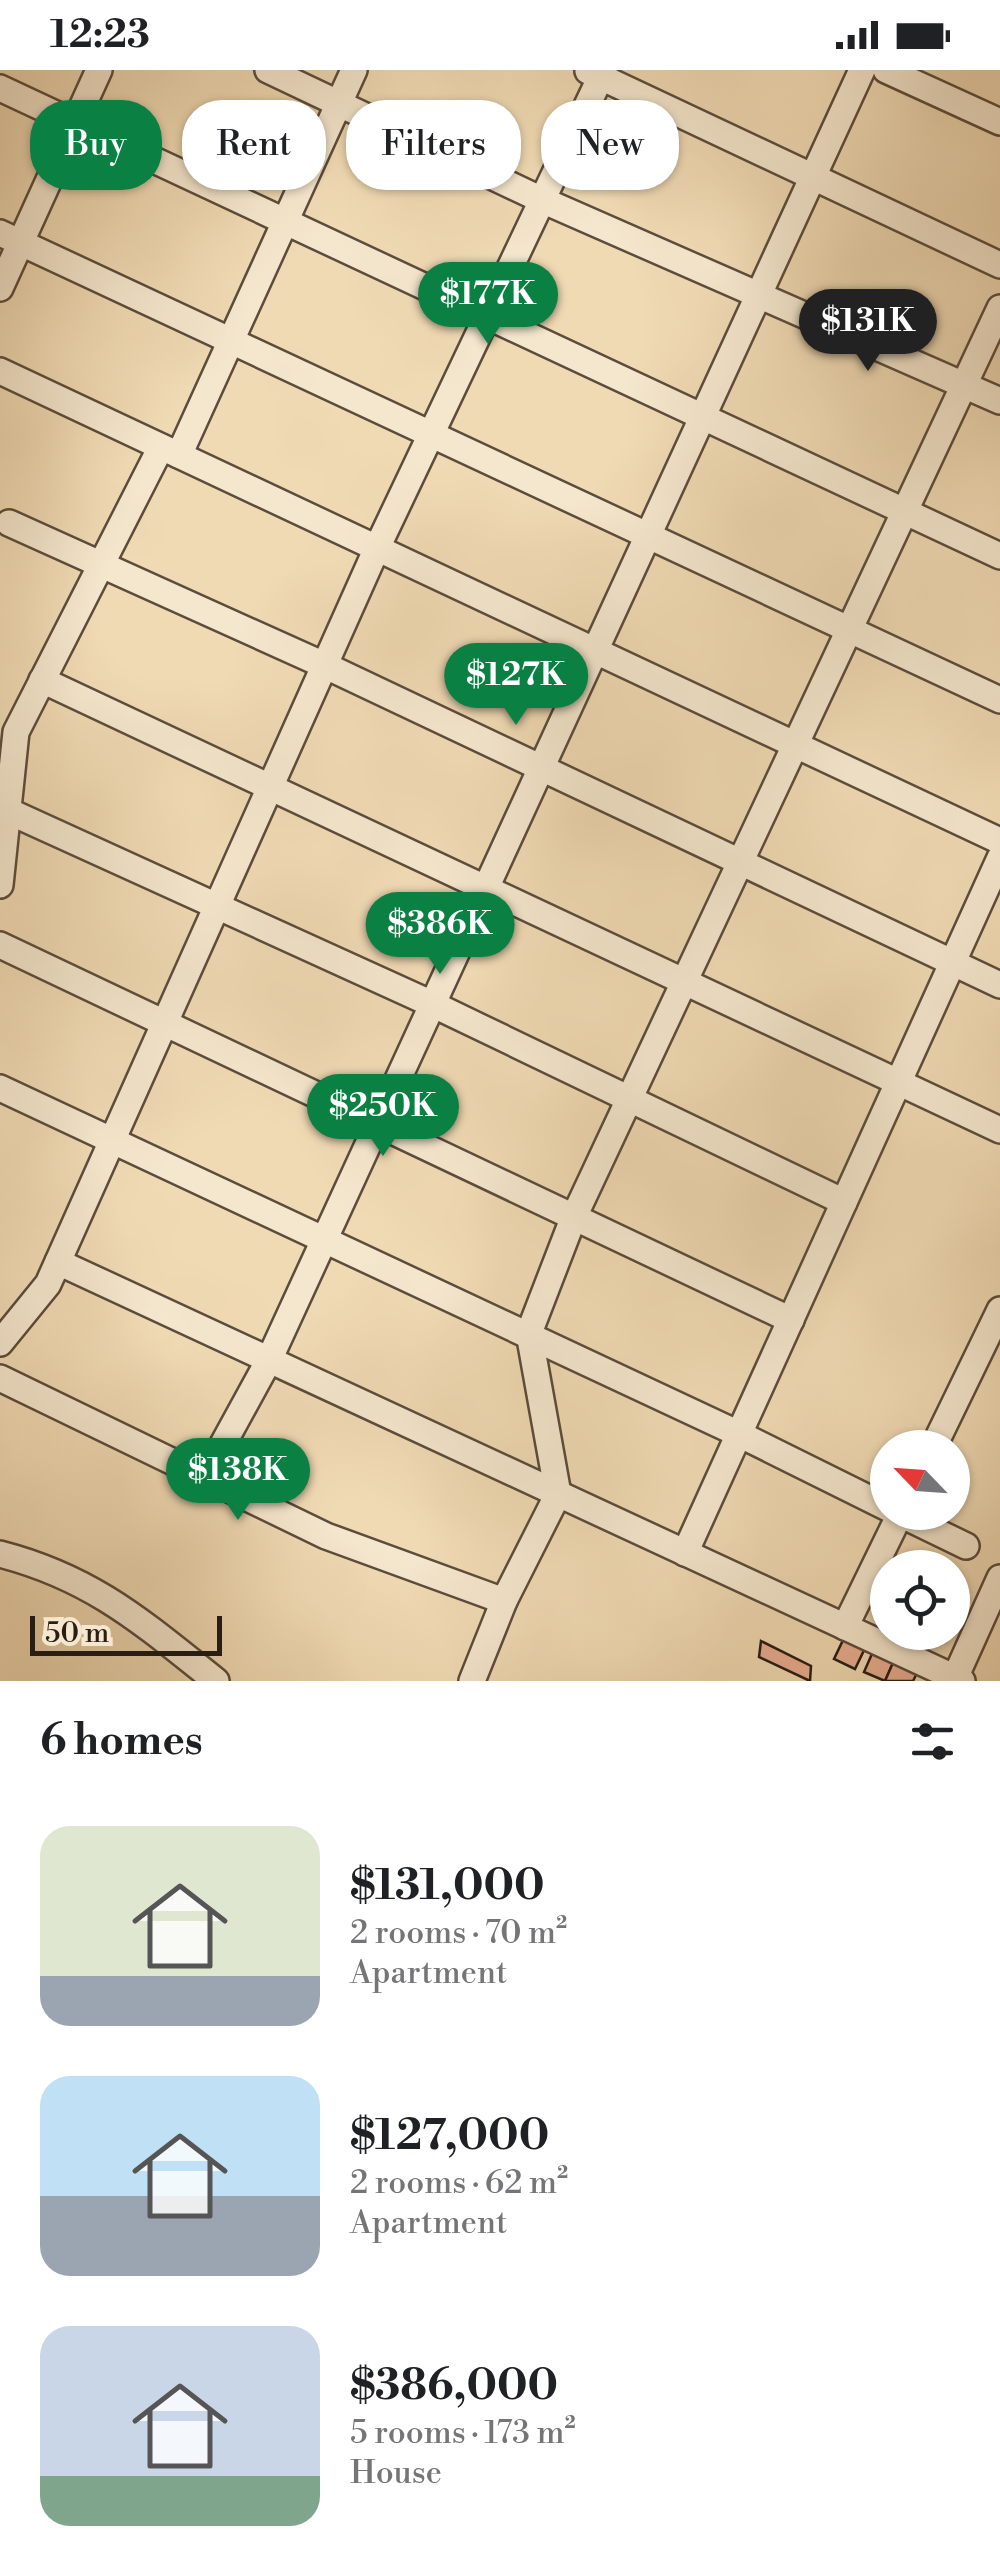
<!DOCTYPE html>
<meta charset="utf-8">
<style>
body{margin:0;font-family:"Libre Bodoni",serif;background:#f6f6f6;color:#202124;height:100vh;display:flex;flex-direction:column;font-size:38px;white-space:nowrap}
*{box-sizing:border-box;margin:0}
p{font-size:32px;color:#757577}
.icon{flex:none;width:55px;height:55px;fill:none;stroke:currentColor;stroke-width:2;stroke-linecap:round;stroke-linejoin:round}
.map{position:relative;height:1611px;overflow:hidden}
.details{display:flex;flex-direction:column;background:#fff;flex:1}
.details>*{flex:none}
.banner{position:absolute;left:30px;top:30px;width:940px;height:90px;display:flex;gap:20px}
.needle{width:65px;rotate:295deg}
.tools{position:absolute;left:870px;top:1360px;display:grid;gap:20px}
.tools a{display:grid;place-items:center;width:100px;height:100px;border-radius:50%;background:#fff;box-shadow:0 2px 8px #0004;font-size:50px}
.scale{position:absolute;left:30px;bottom:25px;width:192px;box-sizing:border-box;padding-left:10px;border:5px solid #291d14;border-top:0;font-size:28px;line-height:35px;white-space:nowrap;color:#291d14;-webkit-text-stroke:8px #f5e7ce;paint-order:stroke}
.price{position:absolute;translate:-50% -85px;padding:0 22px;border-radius:35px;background:#0b8043;color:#fff;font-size:32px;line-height:65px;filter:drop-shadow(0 2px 5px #0008)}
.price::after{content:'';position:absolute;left:50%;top:60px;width:30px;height:22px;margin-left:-15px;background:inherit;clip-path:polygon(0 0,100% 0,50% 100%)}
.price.active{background:#222;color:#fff}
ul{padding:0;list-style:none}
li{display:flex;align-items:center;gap:30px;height:250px;padding:0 40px}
li span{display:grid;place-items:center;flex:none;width:280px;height:200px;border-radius:30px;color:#555}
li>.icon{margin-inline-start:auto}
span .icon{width:120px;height:120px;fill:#fffc;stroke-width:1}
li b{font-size:42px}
h2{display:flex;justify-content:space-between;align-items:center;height:120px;padding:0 40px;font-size:42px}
.pill{padding:0 35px;border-radius:40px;background:#fff;box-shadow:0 2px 8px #0004;font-size:35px;line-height:90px}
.pill.active{background:#0b8043;color:#fff}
.status{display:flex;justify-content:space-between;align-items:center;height:70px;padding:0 50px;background:#fff;direction:ltr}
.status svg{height:28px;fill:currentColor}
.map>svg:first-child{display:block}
.building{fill:#e8ae92;stroke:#291d14;stroke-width:2.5}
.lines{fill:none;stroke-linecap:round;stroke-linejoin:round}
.street-casing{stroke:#5b4c3c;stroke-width:30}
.street{stroke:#f5e7ce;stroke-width:25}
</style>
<div class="status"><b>12:23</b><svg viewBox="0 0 49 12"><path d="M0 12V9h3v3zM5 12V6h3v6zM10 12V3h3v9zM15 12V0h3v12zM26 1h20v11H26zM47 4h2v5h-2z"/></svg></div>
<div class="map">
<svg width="1000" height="1611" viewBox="0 0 1000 1611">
<rect width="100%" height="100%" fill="#f0dab4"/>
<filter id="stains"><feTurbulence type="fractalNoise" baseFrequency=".002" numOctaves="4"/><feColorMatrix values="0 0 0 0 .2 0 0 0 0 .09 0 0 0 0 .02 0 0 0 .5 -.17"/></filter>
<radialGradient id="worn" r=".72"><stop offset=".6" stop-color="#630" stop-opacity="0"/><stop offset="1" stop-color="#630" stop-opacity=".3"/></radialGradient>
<!-- building -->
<g class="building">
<path d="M846,1564l21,10 -12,25 -21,-10z"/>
<path d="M761,1571l50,25 -1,15 -51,-24z"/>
<path d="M875,1577l21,9 -11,25 -21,-9z"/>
<path d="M896,1586l24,11 -7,14h-28z"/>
</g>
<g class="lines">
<defs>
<g id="street">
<path d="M268,0l274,130 458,201"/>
<path d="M886,0l114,52"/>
<path d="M588,1l412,194"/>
<path d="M0,18l1000,468"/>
<path d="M0,163l1000,467"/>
<path d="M0,218l99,-218"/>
<path d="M0,301l1000,470"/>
<path d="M179,385l175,-385"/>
<path d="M9,453l315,142 676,320"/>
<path d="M42,610l958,450"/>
<path d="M8,741l424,193 412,198"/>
<path d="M0,815l16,-153 145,-285"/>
<path d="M0,875l791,375"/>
<path d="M0,1018l739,346 149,74"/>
<path d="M58,1192l904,419"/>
<path d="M0,1273l48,-59 329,-736 227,-478"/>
<path d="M0,1308l326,158 178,65"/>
<path d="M933,1378l67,-138"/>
<path d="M205,1407l64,-117 593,-1290"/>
<path d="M896,1442l70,34"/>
<path d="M685,1483l315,-695"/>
<path d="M0,1484c93,24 143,69 216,127"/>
<path d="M845,1557l56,-115"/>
<path d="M955,1608l45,-100"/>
<path d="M472,1611l32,-80 54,-107 -29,-161 44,-114 427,-911"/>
</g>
</defs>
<!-- street casing -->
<use href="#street" class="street-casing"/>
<!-- street -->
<use href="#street" class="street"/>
</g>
<rect width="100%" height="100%" filter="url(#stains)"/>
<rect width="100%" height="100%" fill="url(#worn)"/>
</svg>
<div class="tools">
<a><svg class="needle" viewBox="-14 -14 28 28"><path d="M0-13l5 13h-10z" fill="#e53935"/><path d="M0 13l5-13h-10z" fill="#757577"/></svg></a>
<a><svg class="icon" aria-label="locate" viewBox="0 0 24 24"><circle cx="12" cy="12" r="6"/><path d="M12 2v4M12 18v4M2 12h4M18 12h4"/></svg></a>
</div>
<div class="scale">50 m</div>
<b class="price" style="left:488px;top:277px">$177K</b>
<b class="price active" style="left:868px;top:304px">$131K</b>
<b class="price" style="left:516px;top:658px">$127K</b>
<b class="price" style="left:440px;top:907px">$386K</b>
<b class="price" style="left:383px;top:1089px">$250K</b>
<b class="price" style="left:238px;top:1453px">$138K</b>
<div class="banner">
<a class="pill active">Buy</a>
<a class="pill">Rent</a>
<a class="pill">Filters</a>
<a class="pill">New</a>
</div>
</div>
<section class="details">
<h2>6 homes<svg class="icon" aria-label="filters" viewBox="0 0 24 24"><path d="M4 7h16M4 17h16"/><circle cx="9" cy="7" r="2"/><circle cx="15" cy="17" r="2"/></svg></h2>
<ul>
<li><span style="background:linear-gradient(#dfe7d0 75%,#9aa5b1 0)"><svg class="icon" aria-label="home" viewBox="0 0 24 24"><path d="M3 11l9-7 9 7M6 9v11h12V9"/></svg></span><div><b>$131,000</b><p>2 rooms · 70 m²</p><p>Apartment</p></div></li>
<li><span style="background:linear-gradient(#bfe0f5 60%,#9aa5b1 0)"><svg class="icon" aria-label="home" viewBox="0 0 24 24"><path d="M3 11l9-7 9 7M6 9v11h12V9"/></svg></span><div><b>$127,000</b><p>2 rooms · 62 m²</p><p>Apartment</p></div></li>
<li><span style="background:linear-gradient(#c9d6e8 75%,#7fa58c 0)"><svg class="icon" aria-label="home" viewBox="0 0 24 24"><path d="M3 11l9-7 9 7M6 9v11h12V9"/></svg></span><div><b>$386,000</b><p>5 rooms · 173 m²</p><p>House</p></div></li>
</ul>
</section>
